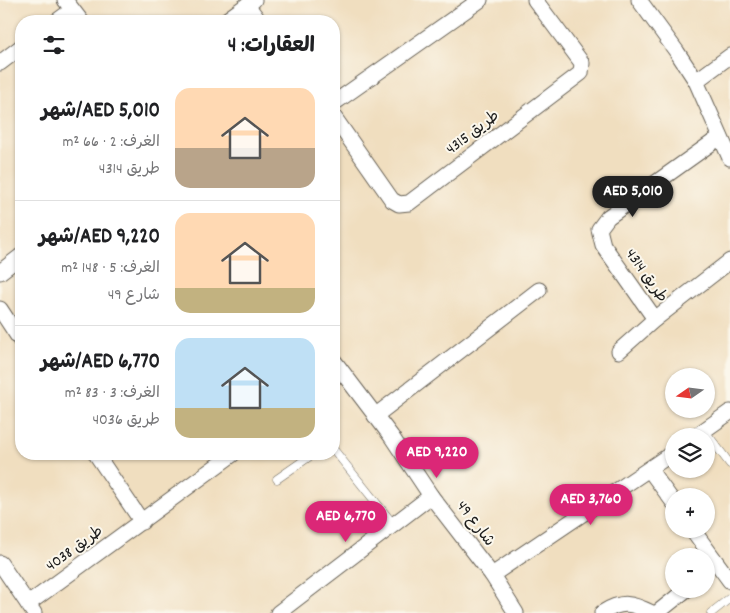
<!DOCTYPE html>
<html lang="ar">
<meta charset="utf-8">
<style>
body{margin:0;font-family:Dekko,"Playpen Sans Arabic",sans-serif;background:#f6f6f6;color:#202124;direction:rtl;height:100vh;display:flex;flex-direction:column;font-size:19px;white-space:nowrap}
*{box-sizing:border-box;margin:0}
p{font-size:16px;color:#757577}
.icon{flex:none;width:28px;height:28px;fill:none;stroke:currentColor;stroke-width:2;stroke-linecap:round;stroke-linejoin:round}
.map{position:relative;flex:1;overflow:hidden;direction:ltr}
.sheet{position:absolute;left:15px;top:15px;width:325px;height:445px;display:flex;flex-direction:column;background:#fff;border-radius:20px;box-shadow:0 1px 4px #0004;direction:rtl}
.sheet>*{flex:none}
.needle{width:32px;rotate:256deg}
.buttons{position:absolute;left:665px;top:368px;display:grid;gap:10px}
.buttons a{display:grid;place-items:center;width:50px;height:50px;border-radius:50%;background:#fff;box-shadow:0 1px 4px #0004;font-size:25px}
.price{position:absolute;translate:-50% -42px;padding:0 11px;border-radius:18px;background:#db2777;color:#fff;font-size:16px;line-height:32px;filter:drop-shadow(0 1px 2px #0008)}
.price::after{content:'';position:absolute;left:50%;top:30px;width:15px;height:11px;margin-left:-8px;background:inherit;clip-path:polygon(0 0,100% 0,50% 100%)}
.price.active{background:#222;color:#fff}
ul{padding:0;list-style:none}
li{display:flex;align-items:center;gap:15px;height:125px;padding:0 25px}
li+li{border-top:1px solid #e0e0e0}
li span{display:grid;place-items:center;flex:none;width:140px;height:100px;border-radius:15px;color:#555}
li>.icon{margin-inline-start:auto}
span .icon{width:60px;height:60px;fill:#fffc;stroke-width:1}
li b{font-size:21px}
h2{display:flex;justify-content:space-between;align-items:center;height:60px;padding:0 25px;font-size:21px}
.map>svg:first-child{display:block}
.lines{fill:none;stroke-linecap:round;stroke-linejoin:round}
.service-casing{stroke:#666055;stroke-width:9}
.minor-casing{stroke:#666055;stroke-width:17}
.service{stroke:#fff;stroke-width:8}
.minor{stroke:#fff;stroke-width:15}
.labels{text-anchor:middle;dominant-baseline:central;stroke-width:4;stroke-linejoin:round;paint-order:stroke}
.street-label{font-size:16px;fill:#1c1c1c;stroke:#fbf7ec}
</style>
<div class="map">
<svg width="730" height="613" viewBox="0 0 730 613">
<rect width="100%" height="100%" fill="#fbf7ec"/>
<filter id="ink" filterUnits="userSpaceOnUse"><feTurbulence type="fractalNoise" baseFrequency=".02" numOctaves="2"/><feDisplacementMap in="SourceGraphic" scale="10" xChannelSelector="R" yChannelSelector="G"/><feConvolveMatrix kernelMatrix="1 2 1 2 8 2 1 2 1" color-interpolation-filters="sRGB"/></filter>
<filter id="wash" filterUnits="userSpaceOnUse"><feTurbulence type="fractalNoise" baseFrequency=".0096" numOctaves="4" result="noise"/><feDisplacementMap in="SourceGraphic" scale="20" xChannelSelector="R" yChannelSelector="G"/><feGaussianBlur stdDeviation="1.12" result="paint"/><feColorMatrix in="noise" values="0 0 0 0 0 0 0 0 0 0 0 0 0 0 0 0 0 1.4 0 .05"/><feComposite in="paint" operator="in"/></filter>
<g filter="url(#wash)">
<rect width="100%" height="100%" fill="#f0debf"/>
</g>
<g filter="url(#ink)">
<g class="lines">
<defs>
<g id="service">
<path d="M704,430l26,34"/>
<path d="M334,450l60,75"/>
<path d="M277,479l36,-25"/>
<path d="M711,613l19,-15"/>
</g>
<g id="minor">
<path d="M65,0l16,21"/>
<path d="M639,0l38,52 19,29 34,77"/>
<path d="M247,5l12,16"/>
<path d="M57,21l15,-11"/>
<path d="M225,21l29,-21"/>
<path d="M0,63l21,-16"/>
<path d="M696,81l34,-25"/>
<path d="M334,103l146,-103"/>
<path d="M334,117l58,83 7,4 10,-1 172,-130 1,-10 -47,-63"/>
<path d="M0,272l21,-16"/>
<path d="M0,309l21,32"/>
<path d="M655,319l-52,-74 -4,-16 9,-12 112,-80"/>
<path d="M619,351l36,-32 75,-58"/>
<path d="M334,361l57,75 40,60 61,79 24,38"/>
<path d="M375,416l164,-126"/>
<path d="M696,436l34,-24"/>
<path d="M96,454l46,68"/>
<path d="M649,469l25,34"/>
<path d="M692,529l38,52"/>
<path d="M0,563l34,50"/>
<path d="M492,575l182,-123"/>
<path d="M28,604l205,-150"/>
<path d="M278,613l153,-117"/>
<path d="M602,613c20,-13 30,-10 50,0"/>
<path d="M657,613l30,-24"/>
</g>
</defs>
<!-- service casing -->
<use href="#service" class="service-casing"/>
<!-- minor casing -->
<use href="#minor" class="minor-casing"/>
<!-- service -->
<use href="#service" class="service"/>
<!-- minor -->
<use href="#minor" class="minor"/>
</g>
</g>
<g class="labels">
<!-- street labels -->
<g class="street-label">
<text transform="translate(473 133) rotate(-37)">طريق 4315</text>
<text transform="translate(646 276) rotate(55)">طريق 4314</text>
<text transform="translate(475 524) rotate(53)">شارع 49</text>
<text transform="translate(75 549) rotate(-36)">طريق 4038</text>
</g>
</g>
</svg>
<div class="buttons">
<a><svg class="needle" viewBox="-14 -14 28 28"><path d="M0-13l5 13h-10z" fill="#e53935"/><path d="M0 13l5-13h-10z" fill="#757577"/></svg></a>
<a><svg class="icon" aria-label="layers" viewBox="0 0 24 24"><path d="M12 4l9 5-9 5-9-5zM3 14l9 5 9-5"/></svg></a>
<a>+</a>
<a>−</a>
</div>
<b class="price active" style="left:633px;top:218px">AED 5,010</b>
<b class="price" style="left:437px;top:479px">AED 9,220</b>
<b class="price" style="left:591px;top:526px">AED 3,760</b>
<b class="price" style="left:346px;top:543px">AED 6,770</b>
<section class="sheet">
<h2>العقارات: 4<svg class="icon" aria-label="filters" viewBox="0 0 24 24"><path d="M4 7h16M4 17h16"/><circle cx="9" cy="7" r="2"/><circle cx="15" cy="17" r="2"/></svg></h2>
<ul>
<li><span style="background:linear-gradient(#ffd9b3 60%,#b9a48a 0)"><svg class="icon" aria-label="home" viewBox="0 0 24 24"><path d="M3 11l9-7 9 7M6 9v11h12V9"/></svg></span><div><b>AED 5,010/شهر</b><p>الغرف: 2 · 66 m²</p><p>طريق 4314</p></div></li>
<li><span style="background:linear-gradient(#ffd9b3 75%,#c2b280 0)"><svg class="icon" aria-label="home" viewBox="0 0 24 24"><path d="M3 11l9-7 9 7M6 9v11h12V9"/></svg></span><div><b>AED 9,220/شهر</b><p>الغرف: 5 · 148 m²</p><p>شارع 49</p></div></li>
<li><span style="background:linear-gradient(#bfe0f5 70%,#c2b280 0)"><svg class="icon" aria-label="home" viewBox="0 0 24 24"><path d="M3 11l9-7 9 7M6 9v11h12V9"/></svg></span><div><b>AED 6,770/شهر</b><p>الغرف: 3 · 83 m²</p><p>طريق 4036</p></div></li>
</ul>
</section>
</div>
